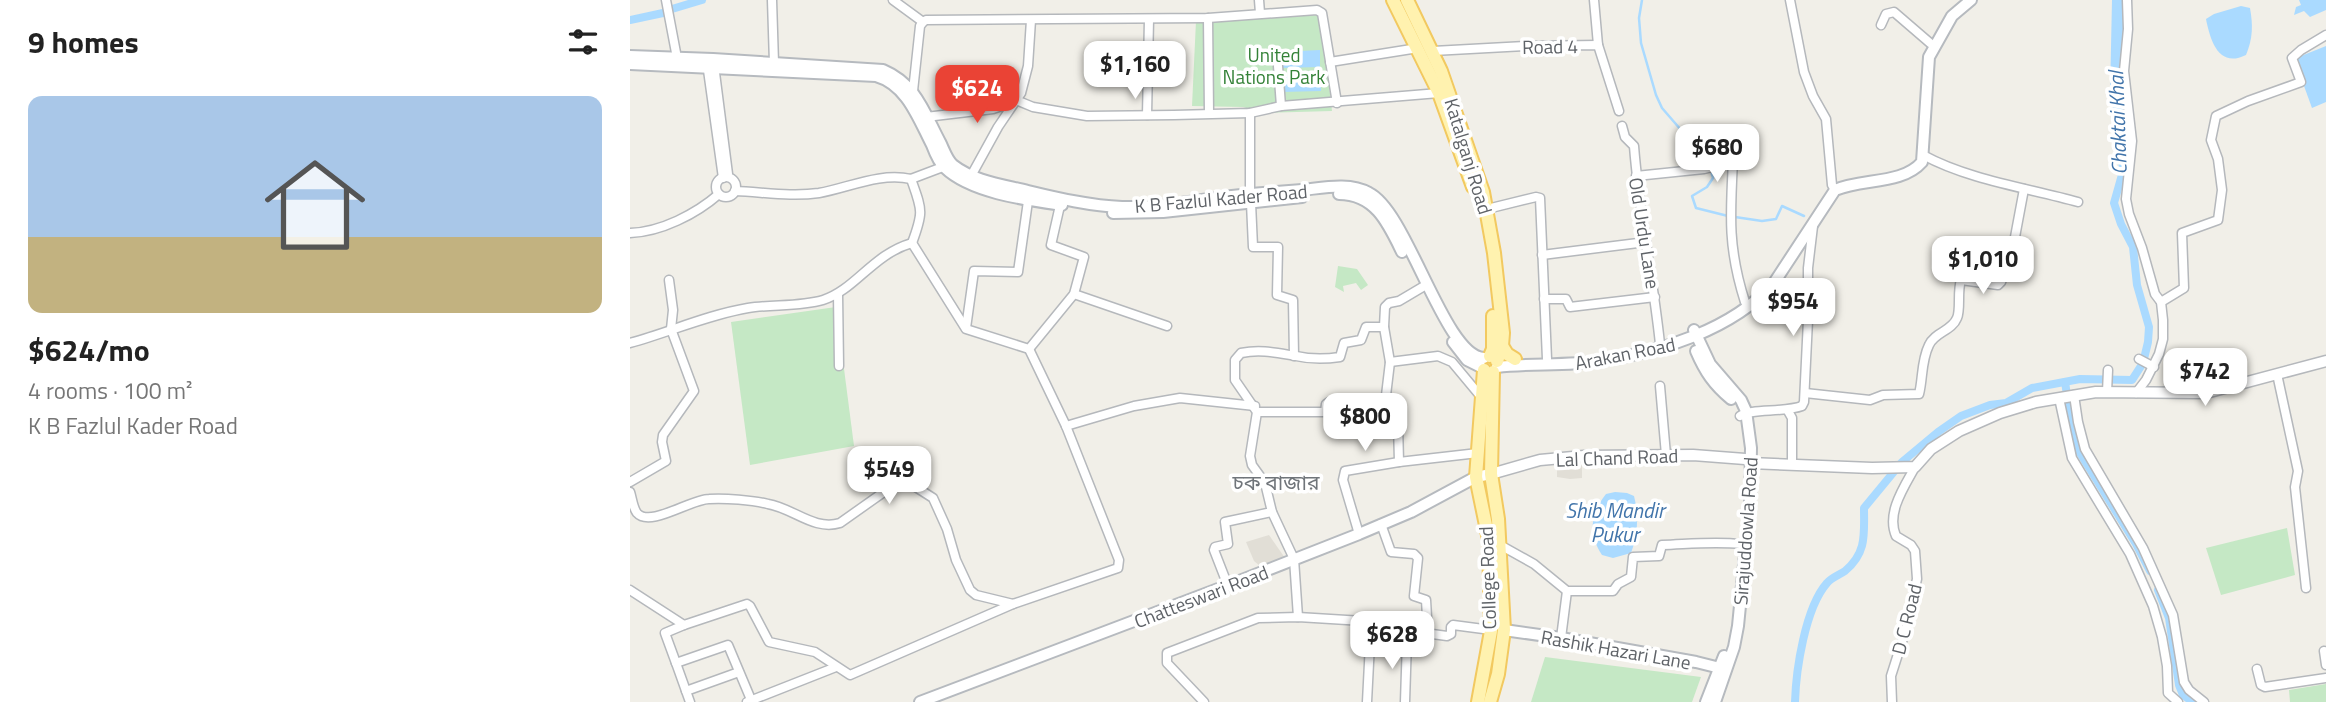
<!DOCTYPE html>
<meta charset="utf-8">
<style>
body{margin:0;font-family:"Titillium Web","Noto Sans Bengali",sans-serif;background:#f6f6f6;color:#222;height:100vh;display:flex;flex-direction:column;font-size:26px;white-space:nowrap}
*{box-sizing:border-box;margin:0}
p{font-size:23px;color:#767676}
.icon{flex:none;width:38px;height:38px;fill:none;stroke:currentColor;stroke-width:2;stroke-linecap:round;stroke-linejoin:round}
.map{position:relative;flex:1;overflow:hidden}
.details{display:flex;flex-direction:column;background:#fff;width:630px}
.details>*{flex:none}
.price{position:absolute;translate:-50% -60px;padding:0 16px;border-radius:14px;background:#fff;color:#222;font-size:23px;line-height:46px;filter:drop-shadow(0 2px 4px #0008)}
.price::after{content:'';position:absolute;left:50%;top:42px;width:21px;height:16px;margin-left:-10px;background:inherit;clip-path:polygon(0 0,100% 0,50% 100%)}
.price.on{background:#ea4335;color:#fff}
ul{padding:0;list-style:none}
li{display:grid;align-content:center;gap:14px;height:371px;padding:0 28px}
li+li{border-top:2px solid #e0e0e0}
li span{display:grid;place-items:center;height:217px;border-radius:14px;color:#555}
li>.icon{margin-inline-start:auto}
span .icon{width:126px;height:126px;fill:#fffc;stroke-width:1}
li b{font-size:30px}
h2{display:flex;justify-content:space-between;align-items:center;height:84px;padding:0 28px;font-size:30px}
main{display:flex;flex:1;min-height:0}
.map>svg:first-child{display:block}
.education{fill:#e1ded6}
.green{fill:#c5e8c5}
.water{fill:#aadaff}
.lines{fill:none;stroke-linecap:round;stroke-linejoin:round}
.stream{stroke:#aadaff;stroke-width:2.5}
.canal{stroke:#aadaff;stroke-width:8}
.minor-casing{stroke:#b5b8bc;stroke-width:11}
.tertiary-casing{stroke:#b5b8bc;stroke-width:13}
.secondary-casing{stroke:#b6babf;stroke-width:14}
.primary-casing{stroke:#f2c960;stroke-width:16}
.minor{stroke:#fff;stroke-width:8}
.tertiary{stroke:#fff;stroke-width:10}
.secondary{stroke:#fff;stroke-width:10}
.primary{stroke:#fff2af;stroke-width:12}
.labels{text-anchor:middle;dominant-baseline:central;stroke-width:7;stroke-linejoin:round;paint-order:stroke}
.street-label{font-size:19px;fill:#5f6368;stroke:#fff}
.park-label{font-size:19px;fill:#348238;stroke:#fff}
.water-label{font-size:21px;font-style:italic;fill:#4174aa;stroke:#fff}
.neighbourhood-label{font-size:21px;fill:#70757a;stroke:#fff}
</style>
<main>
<section class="details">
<h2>9 homes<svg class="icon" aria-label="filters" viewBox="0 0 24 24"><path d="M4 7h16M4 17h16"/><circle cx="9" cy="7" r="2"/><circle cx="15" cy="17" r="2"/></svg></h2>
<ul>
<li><span style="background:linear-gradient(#a9c7e8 65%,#c2b280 0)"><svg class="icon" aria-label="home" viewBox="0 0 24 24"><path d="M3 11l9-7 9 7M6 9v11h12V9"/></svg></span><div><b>$624/mo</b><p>4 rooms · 100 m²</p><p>K B Fazlul Kader Road</p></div></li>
</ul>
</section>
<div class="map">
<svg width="1696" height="702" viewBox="0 0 1696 702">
<rect width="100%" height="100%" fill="#f1efe8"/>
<!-- education -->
<g class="education">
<path d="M952,458v20l-12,1 -13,-2v-17z"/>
<path d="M639,535l16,23 -25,8 -6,-5 -8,-19z"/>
</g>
<!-- green -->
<g class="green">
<path d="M691,15l11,96 -69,2 -20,-6 -51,-1 4,-85z"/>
<path d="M708,266l19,3 11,16 -7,5 -5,-7 -13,3 1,6 -9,-5z"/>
<path d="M206,307l18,139 -104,19 -19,-143z"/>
<path d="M1657,528l8,47 -74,20 -15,-47z"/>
<path d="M915,657l156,20 -9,25h-161z"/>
<path d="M1696,684v18h-36l-1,-12z"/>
</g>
<!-- water -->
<g class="water">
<path d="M1482,0h11l1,7 -3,74 6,39 -11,2 -6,-28z"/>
<path d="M1669,0h27v10l-16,7 -6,-6 -10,4 2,-8 5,-2z"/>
<path d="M1611,6l9,2c3,17 3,30 -4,47 -28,14 -36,-16 -40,-36l8,-5z"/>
<path d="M1696,46v56l-14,6 -16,-44v-6z"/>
<path d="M690,50v17l-39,1 -1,-16z"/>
<path d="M691,74v17l-39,1 -1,-17z"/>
<path d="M985,492l12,1 7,3c5,19 4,39 -3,57l-18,5 -11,-3c-14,-21 -12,-41 4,-61z"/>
</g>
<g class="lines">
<!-- stream -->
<g class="stream">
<path d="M1012,0l-3,18 2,25 15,52 6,13 45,52 1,5"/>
<path d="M1081,171l2,7 -6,9 -15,9 4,12 32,8"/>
<path d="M1105,217l27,4 14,-2 6,-13 22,10"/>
</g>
<!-- canal -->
<g class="canal">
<path d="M42,9l30,-9"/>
<path d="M0,20l33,-7"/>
<path d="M1435,382l5,33 10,38 56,91 14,27"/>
<path d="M1528,590l11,28 10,67 4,10 10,7"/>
<path d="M1165,702c1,-32 10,-94 32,-119 4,-5 12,-8 18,-12 22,-18 19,-37 19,-63l38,-46 36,-30 23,-16 29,-11 16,-2 26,-15 48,-9 52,1 11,-17 5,-21 1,-15 -12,-42 -4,-38 -12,-23 -7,-21 9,-32 -4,-60"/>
</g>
<defs>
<g id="minor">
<path d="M36,0l11,58"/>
<path d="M142,0l2,63"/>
<path d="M263,0l30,22 3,-2 282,-2 109,-8 5,3 15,90"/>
<path d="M629,0l1,13"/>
<path d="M964,0l4,45"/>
<path d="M1160,0l14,72 9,24 13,23 6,66 3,5"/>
<path d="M1497,0l1,29 -4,42 8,70 -6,58 3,15 13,34 13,46 6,8 2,18v19l-4,15 -13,26 -10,13"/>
<path d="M578,18l1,95"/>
<path d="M1251,25l5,-11 8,-2 36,31"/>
<path d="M803,51l92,-5 73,-1 21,66"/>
<path d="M700,62l88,-14"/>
<path d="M77,63l16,115"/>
<path d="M84,65l14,109"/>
<path d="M648,66l3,40"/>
<path d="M283,91l7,-65 3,-4"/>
<path d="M386,100l17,7 54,9 87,-1 76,-2 31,-7 158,-13"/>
<path d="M517,115l2,-96"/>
<path d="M296,117l67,-8 20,-7"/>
<path d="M992,126l3,11 9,9c5,66 19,131 26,198"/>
<path d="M1293,155c46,25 105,33 155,47"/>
<path d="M341,176l27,-49 23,-34 7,-27 3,-46"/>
<path d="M1006,176l68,-7 8,-2 -1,-5 22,-1c-3,55 -5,88 12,141"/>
<circle cx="96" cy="187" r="10"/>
<path d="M105,191c28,1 56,6 84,2 29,-5 61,-21 92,-14"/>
<path d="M620,194v-81"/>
<path d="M621,203l2,44h25l-1,48 16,5 1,56"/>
<path d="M857,209l49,-12 4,1 7,161"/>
<path d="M0,233c31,-1 66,-19 89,-39"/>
<path d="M282,243l54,86 63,20 45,-55 10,-37 -33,-12 10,-44"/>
<path d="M282,243c12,-32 10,-33 -1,-64l37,-14"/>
<path d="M912,255l104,-13"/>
<path d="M39,280l4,30 -2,19"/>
<path d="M208,294l1,72"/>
<path d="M444,294l93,32"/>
<path d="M914,299h22l4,8 85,-10"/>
<path d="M1531,302l23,-14 -2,-55 36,-13 4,-30 -4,-31 -7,-19 5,-24 32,-15 53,-19 -9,-24 9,-8 25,-15"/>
<path d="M336,328l8,-57 44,1 11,-78"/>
<path d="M0,343c40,-11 77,-28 118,-35 24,-4 51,-1 75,-8 32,-10 50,-46 89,-57"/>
<path d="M1509,359l15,8"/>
<path d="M760,362l48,-6 14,6 30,36"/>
<path d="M1647,374l21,97 -3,16 11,101"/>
<path d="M1030,386l6,69"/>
<path d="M1477,392l1,-22"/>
<path d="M1175,393l65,7 13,-5 36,-1c4,-15 2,-33 10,-49 6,-13 23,-14 28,-27 4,-9 0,-26 4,-38l37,5 3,-3 11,-29 12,-64"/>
<path d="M1444,395l4,27 7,27 58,99 30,67 11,67 5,8 15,12"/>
<path d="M1429,398l13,60 58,96 23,52 9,31 5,29 1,27 10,9"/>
<path d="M1158,411l4,7v42"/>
<path d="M627,412h68l1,-8 3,-2 55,10"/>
<path d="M1110,416c11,-8 43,-3 62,-10l2,-4 4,-82v-52l5,-42"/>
<path d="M436,426l68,-20 46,-8 75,8"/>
<path d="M769,462l-1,-38 -12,-4 -2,-8 6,-50 -6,-35 1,-20 4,-4 10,-2 27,-16"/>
<path d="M0,482l36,-21 -4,-19 1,-7 31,-44 -23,-62"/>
<path d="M0,492c2,6 3,16 7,21 13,15 54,-14 72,-14 16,-1 43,1 59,5 25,4 46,27 72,19l58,-41 13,2 22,14 14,31 9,31 14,30 6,5 37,9 105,-36 1,-8 -53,-134 -37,-77"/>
<path d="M751,524l10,28 23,2 4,4 -4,38 12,4 2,34"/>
<path d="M729,534l-16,-54 2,-9 54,-9 79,-9"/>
<path d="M870,545l34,19 33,27h46l5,-7 13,-7 2,-20 26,-1 3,-11c27,-1 52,-4 79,-1"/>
<path d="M598,586l-14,-36 1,-3 13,-3 -3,-22 47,-10"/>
<path d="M0,590l54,35 63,-21 3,2 19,36 46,10 35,23 163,-71"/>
<path d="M668,617l-4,-58 -22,-47 -7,-29 -13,-18 -2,-9 7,-44 -22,-32v-20l6,-7c20,-4 36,0 55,3 13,3 31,3 44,1l4,-14 17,-3 5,-13h18"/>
<path d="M740,638l37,2 3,-9 37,5 4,-2v-7l2,-2 38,5"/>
<path d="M931,638l6,-47"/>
<path d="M1694,651l2,14"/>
<path d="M46,663l-11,-30 19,-8"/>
<path d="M1627,669l4,16 4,2 61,-9"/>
<path d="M56,691l53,-19"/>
<path d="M60,702l-14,-39 52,-18 24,57"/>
<path d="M117,702l89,-35"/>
<path d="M574,702l-37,-39v-10l91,-35 40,-1 65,4 8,3 -4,78"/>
<path d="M775,702l2,-62"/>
<path d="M1262,702l-1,-26 15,-47 11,-50 -2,-28 -4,-6 -15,-9c-10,-23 8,-49 19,-69"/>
</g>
<g id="tertiary">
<path d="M1120,463l122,5 43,-1 16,-18 28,-18 41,-18 36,-11 60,-10 110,1 120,-32"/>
<path d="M861,474l49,-14 44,-4 109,-1 52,4"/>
</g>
<g id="secondary">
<path d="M0,56l83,3 170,11c33,14 41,42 57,72 4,8 7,18 13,23 20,16 51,20 75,26 29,7 63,15 94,16 33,1 67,-5 100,-10 26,-3 53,-5 79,-7 22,-2 48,-8 68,3 39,19 75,164 115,165"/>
<path d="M0,64l246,12c31,9 42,42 56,69 3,8 7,18 13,23 26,25 82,32 117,37"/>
<path d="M709,194c36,0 49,29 63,58"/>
<path d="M483,213l50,-1 139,-15"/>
<path d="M1064,330l16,34 31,36 5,11 5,37 -1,56 -12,122 -4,21 -19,55"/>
<path d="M823,342l14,18 14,7"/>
<path d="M1066,351c9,21 18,34 35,48"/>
<path d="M867,367c34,-4 68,-1 103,-6 60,-9 132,-31 174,-78l61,-93c27,-12 67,-5 87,-28l7,-105 23,-41 19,-16"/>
<path d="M874,630l57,8 135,24 24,6 4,3"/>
<path d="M290,702l322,-122 117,-46 52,-22 65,-35 15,-3"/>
<path d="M1076,702l18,-46"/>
</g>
<g id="primary">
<path d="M763,0l46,93 34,94"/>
<path d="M777,0l34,71 42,121 11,61 9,80 -1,13 -5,15"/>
<path d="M872,346l5,8 8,5"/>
<path d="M860,356l3,-7v-33"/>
<path d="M848,702l13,-71 -2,-91 -13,-63 8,-107"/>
<path d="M860,702l8,-28 6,-44 -6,-111 -7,-45 2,-102"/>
</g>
</defs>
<!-- minor casing -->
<use href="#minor" class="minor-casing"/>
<!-- tertiary casing -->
<use href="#tertiary" class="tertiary-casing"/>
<!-- secondary casing -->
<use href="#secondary" class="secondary-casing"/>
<!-- primary casing -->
<use href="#primary" class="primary-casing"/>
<!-- minor -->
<use href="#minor" class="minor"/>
<!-- tertiary -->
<use href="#tertiary" class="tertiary"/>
<!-- secondary -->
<use href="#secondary" class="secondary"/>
<!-- primary -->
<use href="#primary" class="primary"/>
</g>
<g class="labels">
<!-- street labels -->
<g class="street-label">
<text transform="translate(920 46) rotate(-1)">Road 4</text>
<text transform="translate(839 156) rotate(73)">Katalganj Road</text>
<text transform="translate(591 198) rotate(-5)">K B Fazlul Kader Road</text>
<text transform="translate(1015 233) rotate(81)">Old Urdu Lane</text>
<text transform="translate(995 353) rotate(-11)">Arakan Road</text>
<text transform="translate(987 457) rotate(-2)">Lal Chand Road</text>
<text transform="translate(1115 531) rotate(-86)">Sirajuddowla Road</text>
<text transform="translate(857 578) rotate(-92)">College Road</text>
<text transform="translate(571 596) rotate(-21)">Chatteswari Road</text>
<text transform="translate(1276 619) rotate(-76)">D C Road</text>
<text transform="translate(986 649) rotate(10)">Rashik Hazari Lane</text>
</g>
<!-- park labels -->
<g class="park-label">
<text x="644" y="54">United<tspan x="644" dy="22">Nations Park</tspan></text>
</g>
<!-- water labels -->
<g class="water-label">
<text transform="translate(1487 123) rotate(-92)">Chaktai Khal</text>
<text x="985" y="510">Shib Mandir<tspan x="985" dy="24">Pukur</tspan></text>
</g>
<!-- neighbourhood labels -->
<g class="neighbourhood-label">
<text x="646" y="482">চক বাজার</text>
</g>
</g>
</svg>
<b class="price" style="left:505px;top:101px">$1,160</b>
<b class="price on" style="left:347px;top:125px">$624</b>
<b class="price" style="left:1087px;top:184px">$680</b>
<b class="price" style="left:1353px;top:296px">$1,010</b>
<b class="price" style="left:1163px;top:338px">$954</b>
<b class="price" style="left:1575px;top:408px">$742</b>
<b class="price" style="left:735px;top:453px">$800</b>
<b class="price" style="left:259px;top:506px">$549</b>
<b class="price" style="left:762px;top:671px">$628</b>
</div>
</main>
